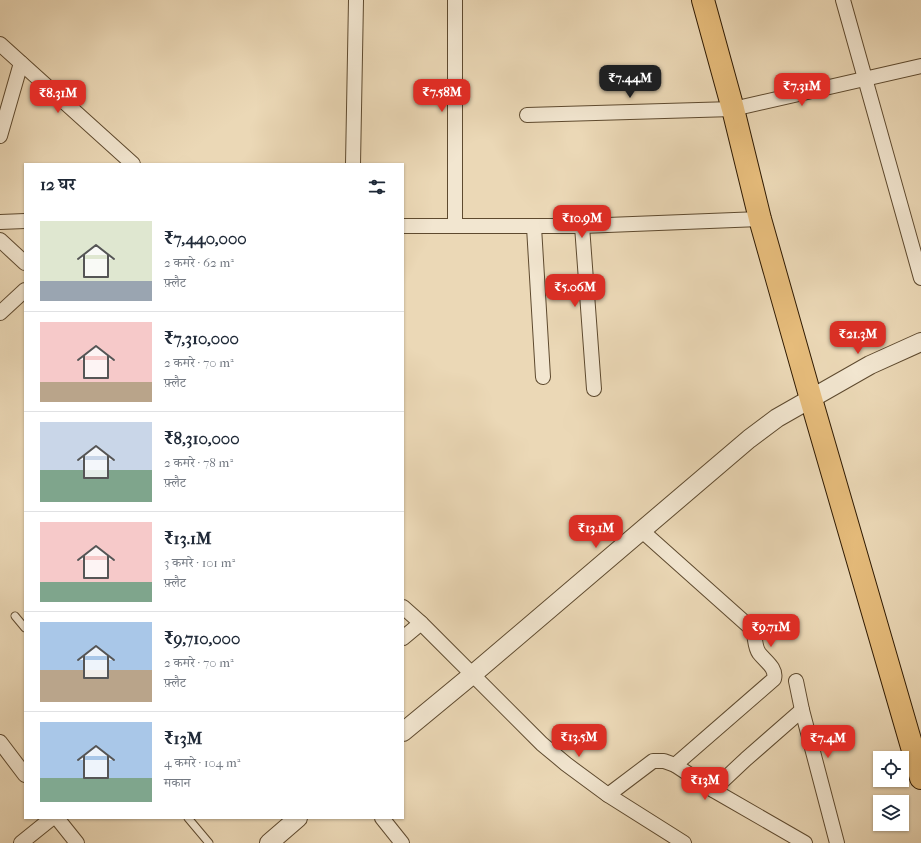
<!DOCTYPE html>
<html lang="hi">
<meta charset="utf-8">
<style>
body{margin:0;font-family:"IM FELL French Canon","Noto Serif Devanagari",serif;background:#f6f6f7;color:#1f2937;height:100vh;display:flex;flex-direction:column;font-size:15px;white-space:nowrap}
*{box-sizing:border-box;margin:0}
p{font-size:13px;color:#747a83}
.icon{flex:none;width:22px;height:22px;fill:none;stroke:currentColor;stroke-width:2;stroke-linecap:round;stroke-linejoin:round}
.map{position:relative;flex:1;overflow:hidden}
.panel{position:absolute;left:24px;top:163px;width:380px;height:656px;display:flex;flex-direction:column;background:#fff;border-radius:0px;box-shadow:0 1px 3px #0004}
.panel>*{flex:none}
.controls{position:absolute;left:873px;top:751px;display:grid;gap:8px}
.controls a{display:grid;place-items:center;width:36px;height:36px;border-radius:0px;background:#fff;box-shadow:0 1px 3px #0004;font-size:20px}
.price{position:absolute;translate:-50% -34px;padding:0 9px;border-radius:8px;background:#d93025;color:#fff;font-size:13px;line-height:26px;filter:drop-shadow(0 1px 2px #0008)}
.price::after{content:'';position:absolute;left:50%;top:24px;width:12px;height:9px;margin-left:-6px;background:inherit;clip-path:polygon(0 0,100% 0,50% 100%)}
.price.active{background:#222;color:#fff}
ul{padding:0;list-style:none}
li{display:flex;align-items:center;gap:12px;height:100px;padding:0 16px}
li+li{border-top:1px solid #e0e1e3}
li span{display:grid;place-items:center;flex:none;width:112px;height:80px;border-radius:0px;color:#555}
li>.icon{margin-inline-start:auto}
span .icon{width:48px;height:48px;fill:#fffc;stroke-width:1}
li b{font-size:17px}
h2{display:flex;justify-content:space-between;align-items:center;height:48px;padding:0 16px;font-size:17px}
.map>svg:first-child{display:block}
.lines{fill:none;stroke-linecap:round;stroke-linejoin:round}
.service-casing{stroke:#5e4a2f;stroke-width:9}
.minor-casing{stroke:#5e4a2f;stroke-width:16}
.tertiary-casing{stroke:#5e4a2f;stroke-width:20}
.primary-casing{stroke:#2f1a02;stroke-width:24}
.service{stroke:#f2e6d0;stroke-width:7}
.minor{stroke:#f2e6d0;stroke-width:14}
.tertiary{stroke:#f2e6d0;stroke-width:18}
.primary{stroke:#e6bc7b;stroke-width:22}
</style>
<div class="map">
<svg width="921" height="843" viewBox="0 0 921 843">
<rect width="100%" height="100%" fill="#ebd8b6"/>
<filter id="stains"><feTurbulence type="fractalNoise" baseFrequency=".005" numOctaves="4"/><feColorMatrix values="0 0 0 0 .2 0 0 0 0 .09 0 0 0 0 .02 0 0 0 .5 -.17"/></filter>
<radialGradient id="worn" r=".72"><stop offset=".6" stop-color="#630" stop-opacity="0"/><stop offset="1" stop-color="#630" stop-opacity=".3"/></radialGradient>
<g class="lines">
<defs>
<g id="service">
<path d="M15,616l10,12"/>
<path d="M188,818l21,25"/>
</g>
<g id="minor">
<path d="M843,0l78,278"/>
<path d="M0,44l133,120"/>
<path d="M527,115l206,-6 188,-43"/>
<path d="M0,136l21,-73"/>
<path d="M353,164l3,-164"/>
<path d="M0,222l25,-1"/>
<path d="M403,226h179l178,-7"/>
<path d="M455,226v-226"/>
<path d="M582,226l12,163"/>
<path d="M534,227l9,150"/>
<path d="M0,240l25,23"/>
<path d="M0,313l25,-23"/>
<path d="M641,530l111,99c4,7 2,17 7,24 6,8 18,15 15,26l-99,86"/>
<path d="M403,607l18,16 121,121 24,20 42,31 76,48"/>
<path d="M403,638l18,-15"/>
<path d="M796,681l6,29 35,133"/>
<path d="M0,742l25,33"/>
<path d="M713,790l33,-31 56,-49"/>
<path d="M608,795l45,-34h11l11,4 38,25 92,53"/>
<path d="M57,818l20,25"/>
<path d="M382,818l20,25"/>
<path d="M21,843l31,-25"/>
</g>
<g id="tertiary">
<path d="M403,732l69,-57 277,-236 28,-21 93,-53 51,-23"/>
<path d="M269,843l29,-25"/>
</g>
<path id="primary" d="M703,0l30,109 27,110 51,180 110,379"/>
</defs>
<!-- service casing -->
<use href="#service" class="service-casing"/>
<!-- minor casing -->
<use href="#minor" class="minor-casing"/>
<!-- tertiary casing -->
<use href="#tertiary" class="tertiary-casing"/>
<!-- primary casing -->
<use href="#primary" class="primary-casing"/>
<!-- service -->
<use href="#service" class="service"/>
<!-- minor -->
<use href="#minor" class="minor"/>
<!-- tertiary -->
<use href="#tertiary" class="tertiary"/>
<!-- primary -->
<use href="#primary" class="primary"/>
</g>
<rect width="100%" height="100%" filter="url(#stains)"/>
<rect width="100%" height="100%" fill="url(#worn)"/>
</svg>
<div class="controls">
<a><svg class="icon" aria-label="locate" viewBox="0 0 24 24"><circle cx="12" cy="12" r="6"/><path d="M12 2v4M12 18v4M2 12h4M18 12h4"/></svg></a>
<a><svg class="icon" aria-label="layers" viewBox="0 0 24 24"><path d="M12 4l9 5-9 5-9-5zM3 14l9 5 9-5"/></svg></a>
</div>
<b class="price active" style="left:630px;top:99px">₹7.44M</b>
<b class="price" style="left:802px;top:107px">₹7.31M</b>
<b class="price" style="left:442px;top:113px">₹7.58M</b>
<b class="price" style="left:58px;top:114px">₹8.31M</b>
<b class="price" style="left:582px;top:239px">₹10.9M</b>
<b class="price" style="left:575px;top:308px">₹5.06M</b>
<b class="price" style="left:858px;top:355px">₹21.3M</b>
<b class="price" style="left:596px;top:549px">₹13.1M</b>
<b class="price" style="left:771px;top:648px">₹9.71M</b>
<b class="price" style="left:579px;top:758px">₹13.5M</b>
<b class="price" style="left:828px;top:759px">₹7.4M</b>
<b class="price" style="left:705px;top:801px">₹13M</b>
<section class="panel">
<h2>12 घर<svg class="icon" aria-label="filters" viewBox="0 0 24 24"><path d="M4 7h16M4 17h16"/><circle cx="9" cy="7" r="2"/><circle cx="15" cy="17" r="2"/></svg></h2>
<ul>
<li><span style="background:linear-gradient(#dfe7d0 75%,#9aa5b1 0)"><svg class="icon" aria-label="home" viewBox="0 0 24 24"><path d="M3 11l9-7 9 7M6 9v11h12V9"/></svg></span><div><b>₹7,440,000</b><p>2 कमरे · 62 m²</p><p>फ़्लैट</p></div></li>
<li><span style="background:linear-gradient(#f6c9c9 75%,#b9a48a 0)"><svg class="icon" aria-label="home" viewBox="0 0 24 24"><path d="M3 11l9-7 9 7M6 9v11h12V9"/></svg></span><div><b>₹7,310,000</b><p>2 कमरे · 70 m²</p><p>फ़्लैट</p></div></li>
<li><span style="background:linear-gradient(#c9d6e8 60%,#7fa58c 0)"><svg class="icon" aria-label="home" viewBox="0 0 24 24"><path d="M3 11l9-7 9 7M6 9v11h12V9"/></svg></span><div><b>₹8,310,000</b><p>2 कमरे · 78 m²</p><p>फ़्लैट</p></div></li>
<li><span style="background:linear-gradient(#f6c9c9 75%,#7fa58c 0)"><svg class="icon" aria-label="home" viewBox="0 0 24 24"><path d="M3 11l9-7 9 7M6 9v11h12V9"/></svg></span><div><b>₹13.1M</b><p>3 कमरे · 101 m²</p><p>फ़्लैट</p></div></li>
<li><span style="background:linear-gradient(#a9c7e8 60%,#b9a48a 0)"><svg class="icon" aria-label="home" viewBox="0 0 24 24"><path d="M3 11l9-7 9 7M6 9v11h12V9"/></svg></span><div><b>₹9,710,000</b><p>2 कमरे · 70 m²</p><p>फ़्लैट</p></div></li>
<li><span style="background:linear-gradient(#a9c7e8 70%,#7fa58c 0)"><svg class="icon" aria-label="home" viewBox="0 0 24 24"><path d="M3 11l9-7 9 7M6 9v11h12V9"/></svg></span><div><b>₹13M</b><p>4 कमरे · 104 m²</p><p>मकान</p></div></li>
</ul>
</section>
</div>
